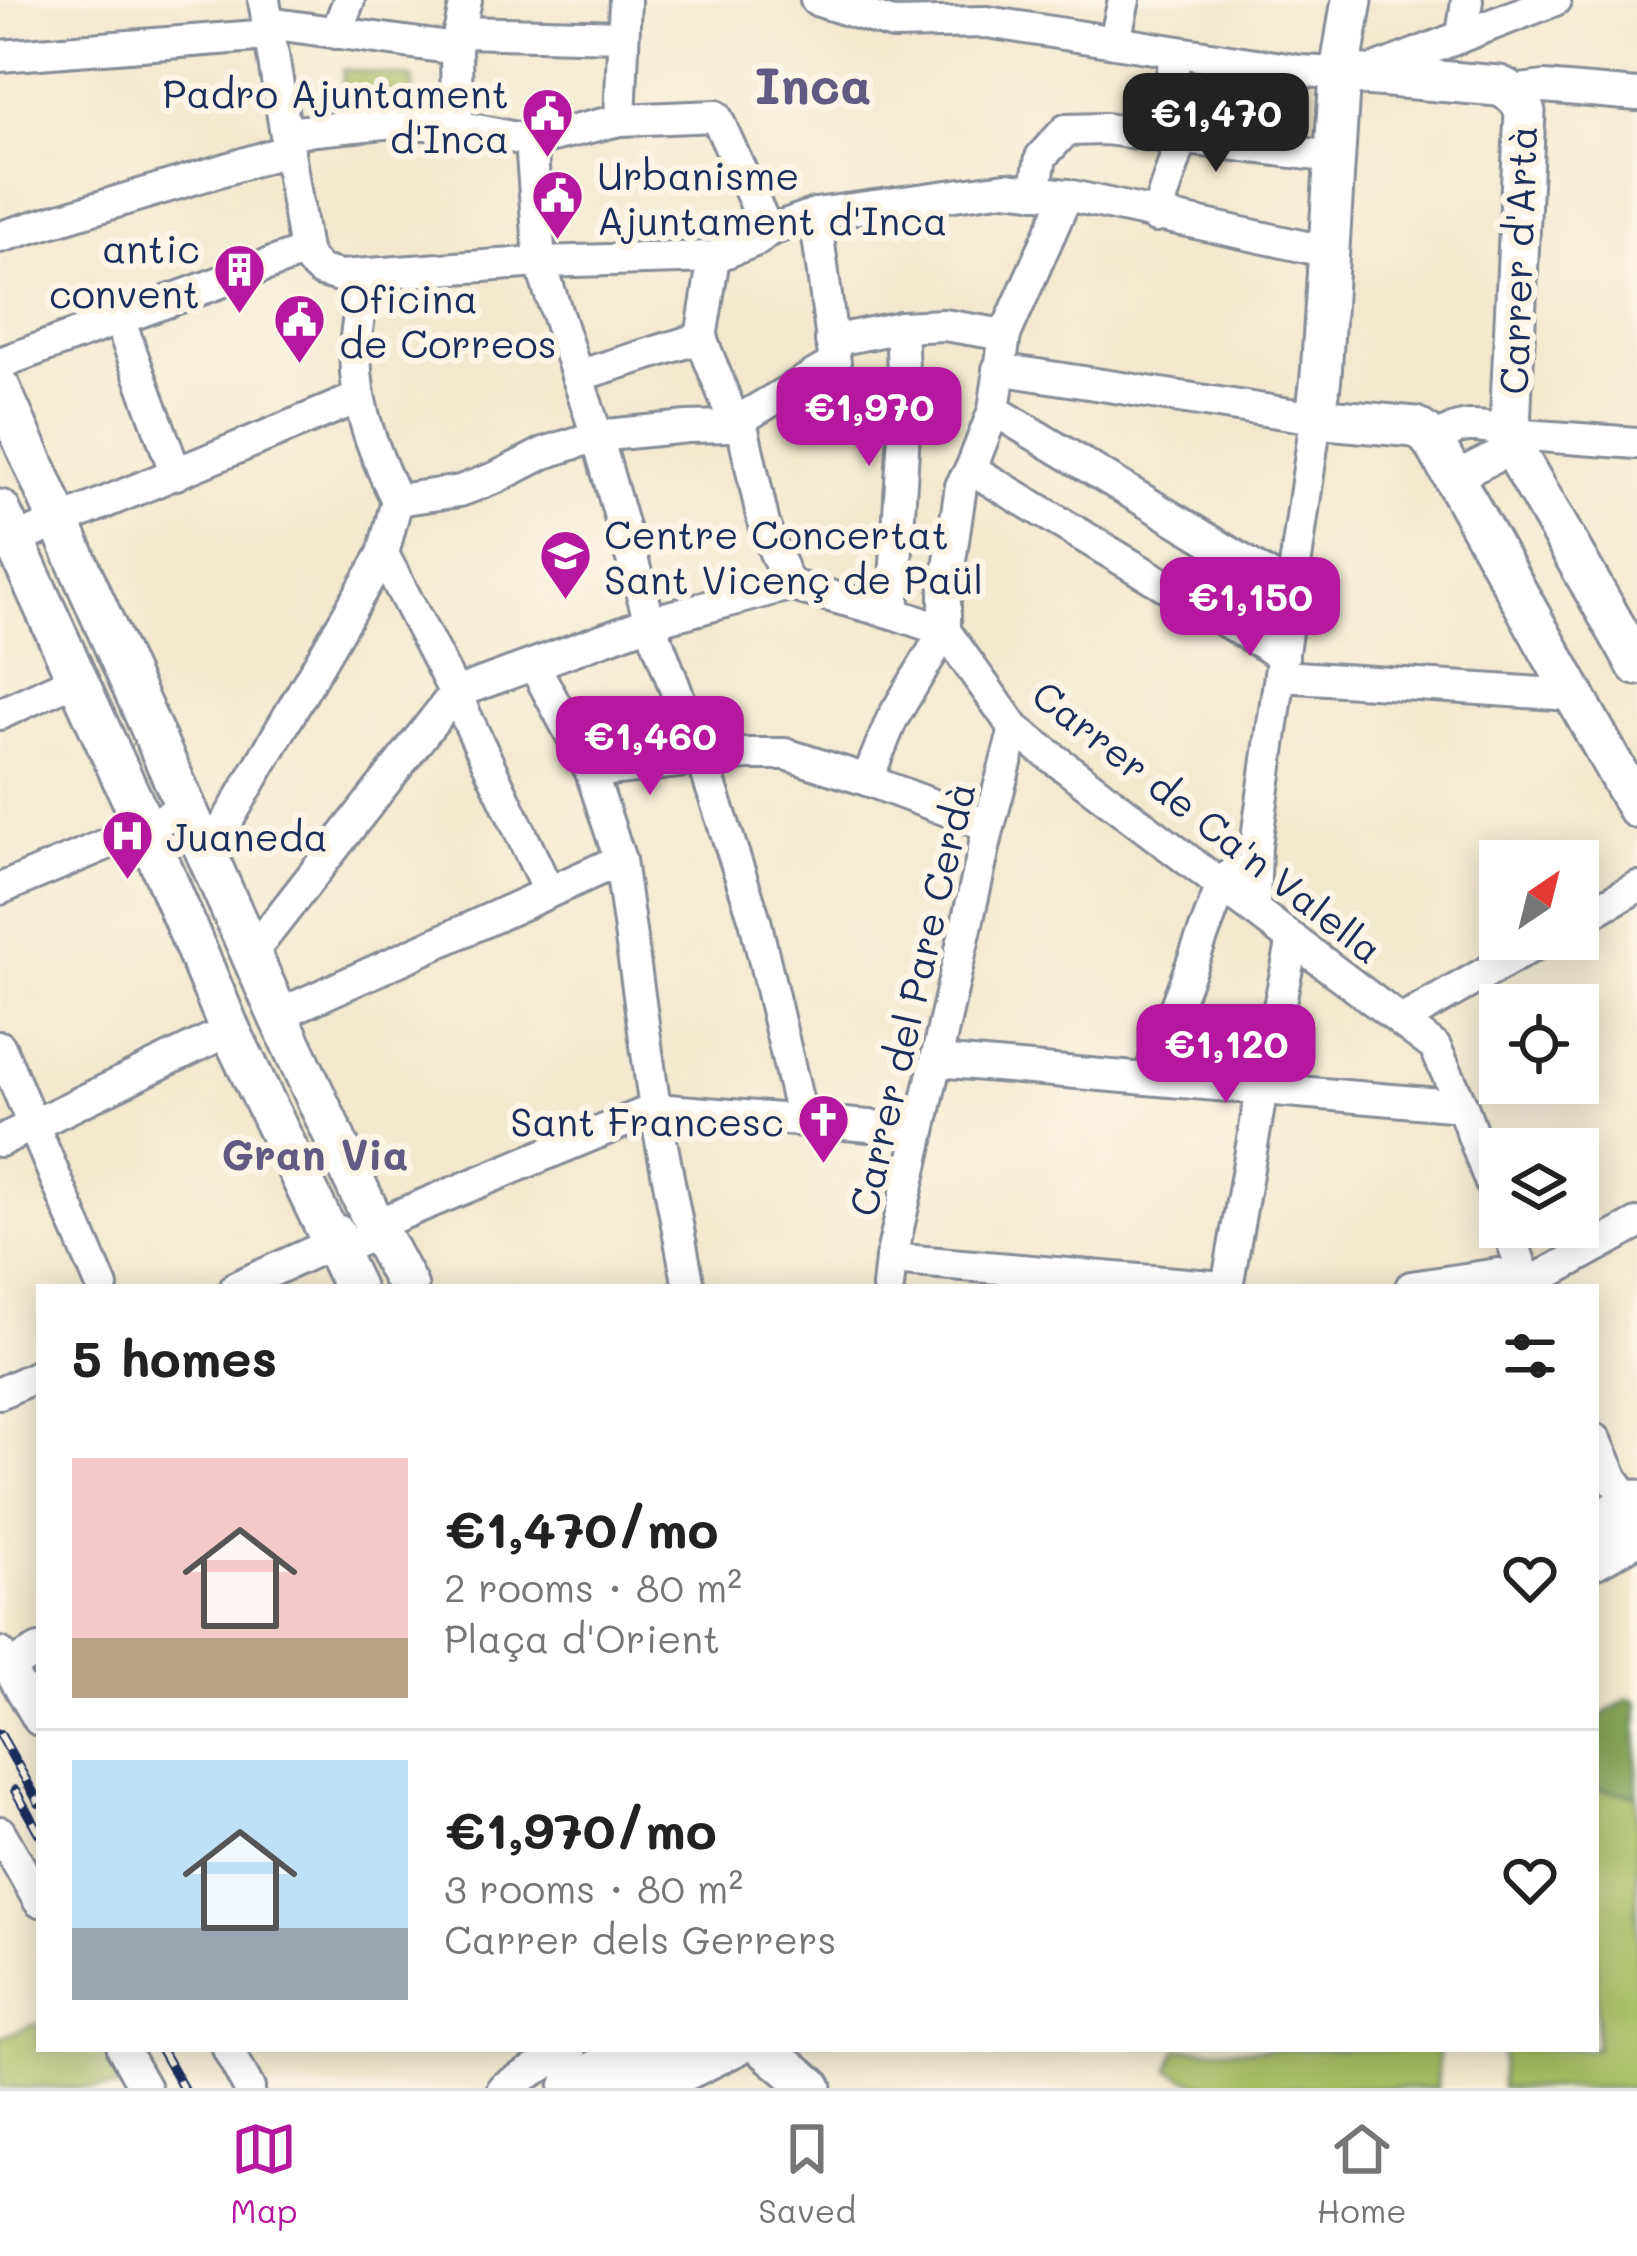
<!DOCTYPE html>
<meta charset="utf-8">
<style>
body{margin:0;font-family:Mali,sans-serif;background:#f2f2f2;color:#222;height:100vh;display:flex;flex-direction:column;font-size:45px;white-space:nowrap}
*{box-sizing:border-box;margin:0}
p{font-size:39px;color:#767676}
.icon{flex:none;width:66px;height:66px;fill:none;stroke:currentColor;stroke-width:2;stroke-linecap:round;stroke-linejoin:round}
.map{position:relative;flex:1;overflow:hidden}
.details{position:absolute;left:36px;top:1284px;width:1563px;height:768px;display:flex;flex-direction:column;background:#fff;border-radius:0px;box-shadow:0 6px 30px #0003}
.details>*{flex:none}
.needle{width:78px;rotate:35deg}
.controls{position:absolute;left:1479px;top:840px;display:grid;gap:24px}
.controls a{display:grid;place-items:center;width:120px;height:120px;border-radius:0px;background:#fff;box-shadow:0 6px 30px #0003;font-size:60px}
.price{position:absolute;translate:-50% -102px;padding:0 27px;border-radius:24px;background:#b5179e;color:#fff;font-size:39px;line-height:78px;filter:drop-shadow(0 3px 6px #0008)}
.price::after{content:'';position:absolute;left:50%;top:72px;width:36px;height:27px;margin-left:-18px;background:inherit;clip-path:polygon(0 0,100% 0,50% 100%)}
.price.selected{background:#222;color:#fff}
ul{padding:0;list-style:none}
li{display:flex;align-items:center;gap:36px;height:300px;padding:0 36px}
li+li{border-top:3px solid #e0e0e0}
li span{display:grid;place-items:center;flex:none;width:336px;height:240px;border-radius:0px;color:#555}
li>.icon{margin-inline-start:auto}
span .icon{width:144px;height:144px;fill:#fffc;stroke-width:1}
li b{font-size:51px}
h2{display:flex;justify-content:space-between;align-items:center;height:144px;padding:0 36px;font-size:51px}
.tab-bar{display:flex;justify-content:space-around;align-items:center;height:168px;border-top:3px solid #e0e0e0;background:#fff;font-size:33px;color:#767676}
.tab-bar a{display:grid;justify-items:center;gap:6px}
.tab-bar .selected{color:#b5179e}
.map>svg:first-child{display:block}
.green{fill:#a7bd62;stroke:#617660;stroke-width:3}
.forest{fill:#85a458;stroke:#506a5b;stroke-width:3}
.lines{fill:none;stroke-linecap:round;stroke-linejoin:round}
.minor-casing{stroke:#868c96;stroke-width:36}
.major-casing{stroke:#868c96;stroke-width:45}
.highway-casing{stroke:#868c96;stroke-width:51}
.minor{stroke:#fff;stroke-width:30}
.major{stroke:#fff;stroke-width:39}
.highway{stroke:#fff;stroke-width:45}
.rail-casing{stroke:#1b2f5e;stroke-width:10}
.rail{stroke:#fcf5e5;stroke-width:6;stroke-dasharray:18;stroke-linecap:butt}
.labels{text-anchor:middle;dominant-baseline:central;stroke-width:12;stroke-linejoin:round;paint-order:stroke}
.poi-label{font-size:39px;fill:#1b2f5e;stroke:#fcf5e5;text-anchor:start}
.street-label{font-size:39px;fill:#1b2f5e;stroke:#fcf5e5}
.neighbourhood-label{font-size:42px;font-weight:bold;fill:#615b83;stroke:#fcf5e5}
.district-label{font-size:51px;font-weight:bold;fill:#615b83;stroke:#fcf5e5}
</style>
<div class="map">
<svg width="1637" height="2088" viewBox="0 0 1637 2088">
<rect width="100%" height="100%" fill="#fcf5e5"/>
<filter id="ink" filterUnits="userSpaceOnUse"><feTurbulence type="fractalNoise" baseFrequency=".00833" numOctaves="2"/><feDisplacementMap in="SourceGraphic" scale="24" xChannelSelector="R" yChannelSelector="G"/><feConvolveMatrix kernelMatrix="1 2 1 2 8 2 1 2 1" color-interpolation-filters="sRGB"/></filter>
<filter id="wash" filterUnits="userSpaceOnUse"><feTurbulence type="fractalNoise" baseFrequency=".004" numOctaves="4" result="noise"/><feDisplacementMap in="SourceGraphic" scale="48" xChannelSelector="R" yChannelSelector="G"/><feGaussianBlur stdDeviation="2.7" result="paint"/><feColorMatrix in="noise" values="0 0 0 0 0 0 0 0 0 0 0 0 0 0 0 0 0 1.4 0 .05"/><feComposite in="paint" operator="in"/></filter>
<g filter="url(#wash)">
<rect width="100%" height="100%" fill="#f2e9ce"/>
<!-- green -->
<g class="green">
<path d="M1176,52l124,19c11,34 11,49 -9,80l-130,-16z"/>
<path d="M343,69l70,9 -1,35 -69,1z"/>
<path d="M1596,1788l41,8v292h-136l1,-39h94z"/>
<path d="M39,2023v26h64l24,39h-127v-50z"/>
<path d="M1177,2049h262l-2,39h-228l-40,-18z"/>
</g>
<!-- forest -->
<path class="forest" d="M1629,1698l8,3v95l-41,-8v-69z"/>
</g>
<g filter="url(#ink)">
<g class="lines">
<defs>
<g id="minor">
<path d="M264,0l41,251 7,12 9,8 19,5 200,-14 174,-5 43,-17 11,-9 47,-17 191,-26 61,7 262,57"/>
<path d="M816,0l77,24 94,-2 313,49 40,2"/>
<path d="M268,23l188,26"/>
<path d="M459,32l164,4"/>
<path d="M336,33l13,-33"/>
<path d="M1462,36l5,-36"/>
<path d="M1115,40l9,-40"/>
<path d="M0,56l270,-21"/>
<path d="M1370,72l185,-72"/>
<path d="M1512,91l32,-4 93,8"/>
<path d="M620,120l5,-120"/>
<path d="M457,126l-1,-77 10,-49"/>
<path d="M286,133l108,-11 63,4 74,15 89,-21 96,-4 52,115"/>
<path d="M1161,135l15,-83"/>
<path d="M531,141l9,121 57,174 53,186 52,137 53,161 47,200"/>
<path d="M1035,192l6,-35 25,-27 39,-1 229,28"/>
<path d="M1156,217l26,-79"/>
<path d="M0,237l289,-87"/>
<path d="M371,275c-32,81 -11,151 26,225"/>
<path d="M119,319l57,155"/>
<path d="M701,338l30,76 10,7"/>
<path d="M831,341l70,-14 43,-2 61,10"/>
<path d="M0,363l305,-112"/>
<path d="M998,369l318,49 -60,427 -2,63"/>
<path d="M577,376l124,-38 13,-81"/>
<path d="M994,410l298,180"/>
<path d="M741,421l24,108 24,56"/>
<path d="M1436,446c14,-27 49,-22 74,-12l127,9"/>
<path d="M1448,468l17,4 36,-18 11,-11"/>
<path d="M971,469l312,187"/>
<path d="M397,500l63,-9 37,-14 47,-24 53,-17 90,-9 42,-1 106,-63 -20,-149"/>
<path d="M0,546l358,-148"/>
<path d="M383,554l72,139 93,198"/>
<path d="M893,613l12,-197 -4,-89"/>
<path d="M945,631v-36l16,-109 10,-17 23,-59 11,-75 62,-140"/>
<path d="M534,665l57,107 29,88 35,249 34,178"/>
<path d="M1281,676l291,19"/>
<path d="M455,693l195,-71 139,-37 104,28 52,18 70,98 420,318 27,59 38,102"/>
<path d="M0,714l76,-35"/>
<path d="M591,772l155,-18h39l82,26 122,46"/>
<path d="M867,780l25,-61 53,-88"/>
<path d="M207,856l176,-302 14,-54"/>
<path d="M0,889l145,-61 41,-21"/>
<path d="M1578,920l59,-33"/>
<path d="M251,954l204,-261"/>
<path d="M278,1015l342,-155"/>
<path d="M1401,1021l144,-82"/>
<path d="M0,1047l102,240"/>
<path d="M937,1061l525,45"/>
<path d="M1148,1079l74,-194 13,-15"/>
<path d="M0,1141l230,-111"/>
<path d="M1507,1227l22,60"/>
<path d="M331,1244c19,2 35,-1 44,-19l280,-116 265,21"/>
<path d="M891,1259l332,28"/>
<path d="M236,1287l95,-43 8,-13"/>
<path d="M888,1287l3,-28 98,-433 26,-97"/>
<path d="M1227,1287l35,-198 31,-150"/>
<path d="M1411,1287l87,-13 30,10"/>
<path d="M1523,1287l114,-63"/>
<path d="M0,1393l39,-18"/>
<path d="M1596,1440l17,39 24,34"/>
<path d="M1596,1563l41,-23"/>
<path d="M0,1653l39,67"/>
<path d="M8,1667l31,-17"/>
<path d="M0,1832l39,69"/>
<path d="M123,2049l22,39"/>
<path d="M228,2049l21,39"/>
<path d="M665,2085l74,-36"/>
<path d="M503,2088l68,-39"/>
</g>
<g id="major">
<path d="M1352,0l-12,73 -19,303 -5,42 99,9 11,7 10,12 201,362"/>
<path d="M1340,73l159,13c14,6 21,12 26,26l-14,293 -1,29 7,21 120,210"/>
<path d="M0,388l278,627 97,210 33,62"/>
<path d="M0,510l145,318 85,202 124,257"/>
<path d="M766,2049l46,39"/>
</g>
<g id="highway">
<path d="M1596,1526l41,-23"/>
<path d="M573,2088l66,-39"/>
<path d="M618,2088l69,-39"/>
</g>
</defs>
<!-- minor casing -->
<use href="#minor" class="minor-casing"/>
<!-- major casing -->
<use href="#major" class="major-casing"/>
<!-- highway casing -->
<use href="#highway" class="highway-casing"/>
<!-- minor -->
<use href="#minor" class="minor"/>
<!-- major -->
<use href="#major" class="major"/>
<!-- highway -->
<use href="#highway" class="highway"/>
<defs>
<g id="rail">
<path d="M0,1734l39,69"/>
<path d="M15,1790l24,43"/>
<path d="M161,2049l22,39"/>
</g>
</defs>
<!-- rail casing -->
<use href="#rail" class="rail-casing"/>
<!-- rail -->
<use href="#rail" class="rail"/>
</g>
</g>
<!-- icons -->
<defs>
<symbol id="civic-pin" viewBox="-11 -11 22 30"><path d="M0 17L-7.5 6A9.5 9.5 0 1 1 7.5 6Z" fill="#b5179e" stroke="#fcf5e5"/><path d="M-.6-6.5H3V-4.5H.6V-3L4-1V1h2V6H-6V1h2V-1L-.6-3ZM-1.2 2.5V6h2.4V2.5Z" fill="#fff"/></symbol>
<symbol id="building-pin" viewBox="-11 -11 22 30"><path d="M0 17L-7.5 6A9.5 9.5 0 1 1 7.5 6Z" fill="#b5179e" stroke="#fcf5e5"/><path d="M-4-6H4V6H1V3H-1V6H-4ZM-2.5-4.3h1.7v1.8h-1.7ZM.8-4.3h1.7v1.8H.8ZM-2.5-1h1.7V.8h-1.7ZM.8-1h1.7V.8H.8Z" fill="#fff"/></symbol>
<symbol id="school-pin" viewBox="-11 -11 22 30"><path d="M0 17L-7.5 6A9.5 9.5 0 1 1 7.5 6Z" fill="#b5179e" stroke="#fcf5e5"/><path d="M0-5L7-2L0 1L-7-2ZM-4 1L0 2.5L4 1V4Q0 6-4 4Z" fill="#fff"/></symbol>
<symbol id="hospital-pin" viewBox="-11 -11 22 30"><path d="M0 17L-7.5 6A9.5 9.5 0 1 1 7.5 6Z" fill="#b5179e" stroke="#fcf5e5"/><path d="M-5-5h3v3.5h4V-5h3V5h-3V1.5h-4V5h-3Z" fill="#fff"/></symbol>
<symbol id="church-pin" viewBox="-11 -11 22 30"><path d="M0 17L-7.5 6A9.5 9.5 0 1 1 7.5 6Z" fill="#b5179e" stroke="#fcf5e5"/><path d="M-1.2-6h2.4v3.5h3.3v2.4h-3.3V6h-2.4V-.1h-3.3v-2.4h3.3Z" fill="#fff"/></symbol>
</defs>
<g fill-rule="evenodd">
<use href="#civic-pin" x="518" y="84" width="59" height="81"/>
<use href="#civic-pin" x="528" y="166" width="59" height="81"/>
<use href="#building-pin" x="210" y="240" width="59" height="81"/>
<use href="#civic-pin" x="270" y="290" width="59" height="81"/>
<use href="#school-pin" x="536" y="526" width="59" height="81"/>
<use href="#hospital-pin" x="98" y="806" width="59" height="81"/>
<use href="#church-pin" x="794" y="1090" width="59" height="81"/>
</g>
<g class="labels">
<!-- poi labels -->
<g class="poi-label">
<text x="509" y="92" text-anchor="end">Padro Ajuntament<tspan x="509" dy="45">d'Inca</tspan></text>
<text x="597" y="174">Urbanisme<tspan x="597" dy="45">Ajuntament d'Inca</tspan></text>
<text x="200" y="247" text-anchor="end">antic<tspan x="200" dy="45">convent</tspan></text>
<text x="339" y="297">Oficina<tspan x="339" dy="45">de Correos</tspan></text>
<text x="604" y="533">Centre Concertat<tspan x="604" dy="45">Sant Vicenç de Paül</tspan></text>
<text x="166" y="835">Juaneda</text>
<text x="784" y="1120" text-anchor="end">Sant Francesc</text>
</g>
<!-- street labels -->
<g class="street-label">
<text transform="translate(1517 260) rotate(-88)">Carrer d'Artà</text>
<text transform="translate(1208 821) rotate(38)">Carrer de Ca'n Valella</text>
<text transform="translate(911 999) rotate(-77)">Carrer del Pare Cerdà</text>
</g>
<!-- neighbourhood labels -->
<g class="neighbourhood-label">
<text x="315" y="1153">Gran Via</text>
</g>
<!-- district labels -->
<g class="district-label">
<text x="813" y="83">Inca</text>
</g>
</g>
</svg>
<div class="controls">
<a><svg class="needle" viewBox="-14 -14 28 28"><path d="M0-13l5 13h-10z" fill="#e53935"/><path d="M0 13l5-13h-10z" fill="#767676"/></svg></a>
<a><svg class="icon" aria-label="locate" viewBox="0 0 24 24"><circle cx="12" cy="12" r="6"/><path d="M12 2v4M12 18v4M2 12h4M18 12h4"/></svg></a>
<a><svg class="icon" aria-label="layers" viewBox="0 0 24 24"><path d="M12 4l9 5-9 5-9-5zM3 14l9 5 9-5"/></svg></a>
</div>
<b class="price selected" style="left:1216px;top:175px">€1,470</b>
<b class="price" style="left:869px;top:469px">€1,970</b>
<b class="price" style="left:1250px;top:659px">€1,150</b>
<b class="price" style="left:650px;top:798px">€1,460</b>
<b class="price" style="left:1226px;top:1106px">€1,120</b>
<section class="details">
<h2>5 homes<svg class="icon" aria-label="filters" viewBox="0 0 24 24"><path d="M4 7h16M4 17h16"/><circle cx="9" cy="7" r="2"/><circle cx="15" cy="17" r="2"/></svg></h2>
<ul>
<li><span style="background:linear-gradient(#f6c9c9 75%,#b9a48a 0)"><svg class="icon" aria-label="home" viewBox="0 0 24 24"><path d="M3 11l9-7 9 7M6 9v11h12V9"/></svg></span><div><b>€1,470/mo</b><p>2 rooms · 80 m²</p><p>Plaça d'Orient</p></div><svg class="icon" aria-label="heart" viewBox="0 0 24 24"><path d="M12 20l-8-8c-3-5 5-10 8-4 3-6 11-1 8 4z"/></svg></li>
<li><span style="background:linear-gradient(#bfe0f5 70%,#9aa5b1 0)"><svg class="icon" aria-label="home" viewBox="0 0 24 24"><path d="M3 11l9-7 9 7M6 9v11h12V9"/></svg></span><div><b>€1,970/mo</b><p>3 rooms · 80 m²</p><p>Carrer dels Gerrers</p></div><svg class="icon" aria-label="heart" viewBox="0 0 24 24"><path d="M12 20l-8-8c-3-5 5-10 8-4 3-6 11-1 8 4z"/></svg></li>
</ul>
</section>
</div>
<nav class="tab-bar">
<a class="selected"><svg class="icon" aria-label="map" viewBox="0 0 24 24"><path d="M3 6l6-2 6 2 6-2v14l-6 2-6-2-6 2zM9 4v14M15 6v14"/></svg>Map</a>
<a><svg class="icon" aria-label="saved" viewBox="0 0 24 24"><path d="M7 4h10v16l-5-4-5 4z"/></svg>Saved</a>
<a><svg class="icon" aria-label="home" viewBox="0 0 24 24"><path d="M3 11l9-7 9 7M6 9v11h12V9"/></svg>Home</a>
</nav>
